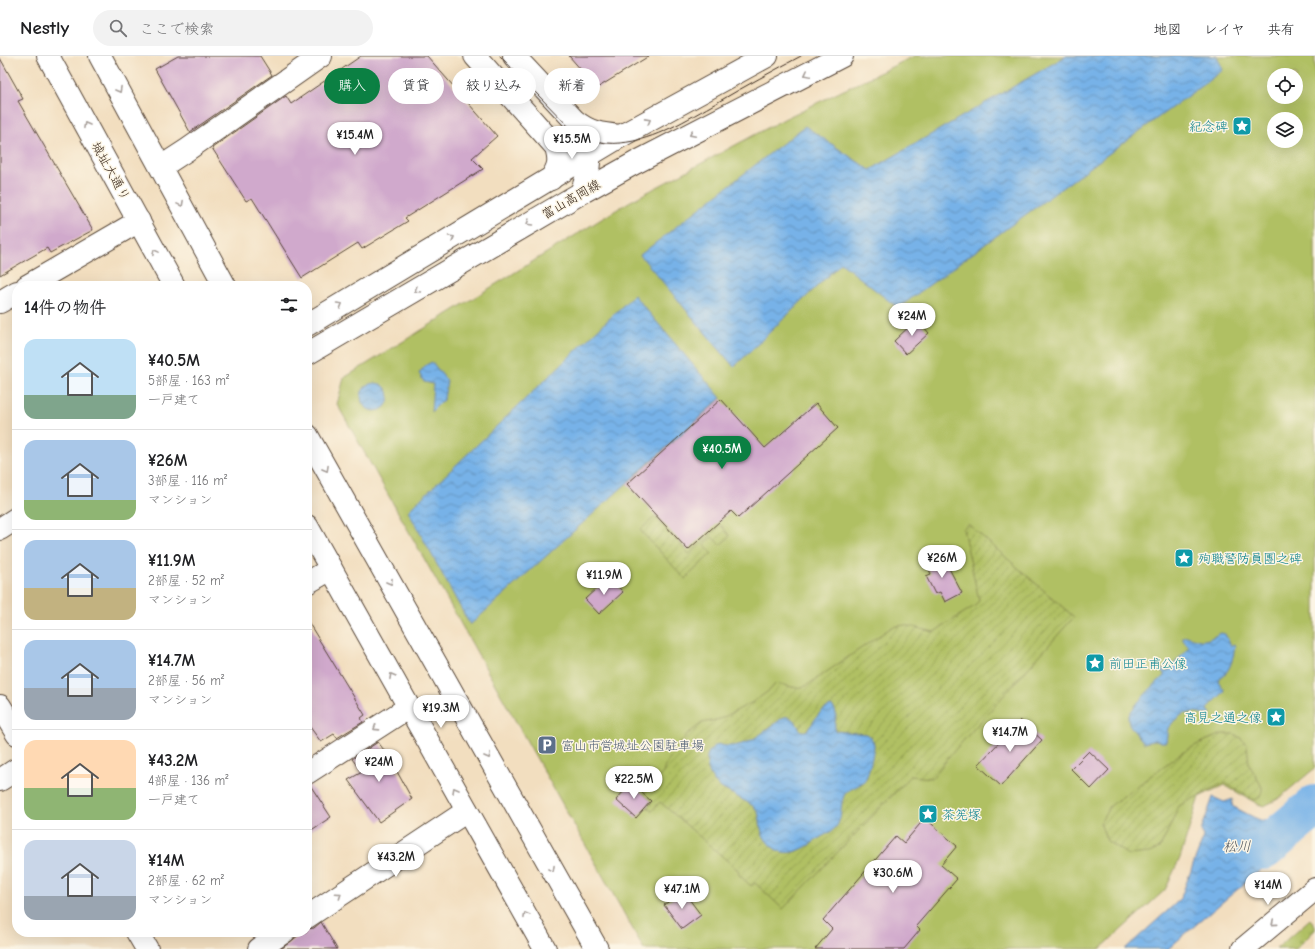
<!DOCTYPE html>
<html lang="ja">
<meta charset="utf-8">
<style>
body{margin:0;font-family:"Comic Neue","Klee One",sans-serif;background:#f2f2f2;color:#202124;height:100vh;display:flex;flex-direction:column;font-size:15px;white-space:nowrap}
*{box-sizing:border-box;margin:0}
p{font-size:13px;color:#757577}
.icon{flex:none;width:22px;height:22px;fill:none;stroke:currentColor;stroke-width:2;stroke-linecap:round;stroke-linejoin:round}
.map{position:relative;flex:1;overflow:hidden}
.side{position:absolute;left:12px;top:225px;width:300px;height:656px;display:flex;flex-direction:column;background:#fff;border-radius:16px;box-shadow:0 4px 16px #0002}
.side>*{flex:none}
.top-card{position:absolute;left:324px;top:12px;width:380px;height:36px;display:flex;gap:8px}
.buttons{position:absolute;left:1267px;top:12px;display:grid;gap:8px}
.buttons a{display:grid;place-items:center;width:36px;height:36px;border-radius:50%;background:#fff;box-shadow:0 4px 16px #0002;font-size:20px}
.price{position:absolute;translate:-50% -34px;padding:0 9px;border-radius:14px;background:#fff;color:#222;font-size:13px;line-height:26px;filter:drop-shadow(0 1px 2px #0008)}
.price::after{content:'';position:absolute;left:50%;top:24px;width:12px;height:9px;margin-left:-6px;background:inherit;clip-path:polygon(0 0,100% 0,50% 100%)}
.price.current{background:#0b8043;color:#fff}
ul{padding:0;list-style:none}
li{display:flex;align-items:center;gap:12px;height:100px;padding:0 12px}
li+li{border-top:1px solid #e0e0e0}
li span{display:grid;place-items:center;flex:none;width:112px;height:80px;border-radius:12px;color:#555}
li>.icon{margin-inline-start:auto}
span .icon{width:48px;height:48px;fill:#fffc;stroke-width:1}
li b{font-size:17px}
h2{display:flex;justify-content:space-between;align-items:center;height:48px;padding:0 12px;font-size:17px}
.tag{padding:0 14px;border-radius:18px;background:#fff;box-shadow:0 4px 16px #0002;font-size:14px;line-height:36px}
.tag.current{background:#0b8043;color:#fff}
header{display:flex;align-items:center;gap:24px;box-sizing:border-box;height:56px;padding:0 20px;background:#fff;border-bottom:1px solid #e0e0e0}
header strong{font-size:19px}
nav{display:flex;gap:22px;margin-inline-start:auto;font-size:14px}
.search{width:280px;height:36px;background:#f2f2f2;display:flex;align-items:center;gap:10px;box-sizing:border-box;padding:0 14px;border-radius:22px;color:#757577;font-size:15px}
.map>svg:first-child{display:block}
.grass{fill:url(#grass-tufts);stroke:#767540}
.park{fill:#b0c063;stroke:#767540;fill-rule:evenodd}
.garden{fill:url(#garden-furrows);stroke:#767540}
.water{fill:url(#water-waves);stroke:#596e83}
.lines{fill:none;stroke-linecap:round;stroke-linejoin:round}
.river{stroke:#77b2e8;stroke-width:42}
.building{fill:#d0a9cc}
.minor-casing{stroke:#564536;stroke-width:24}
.tertiary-casing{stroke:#564536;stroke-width:24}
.primary-casing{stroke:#564536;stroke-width:24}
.trunk-casing{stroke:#564536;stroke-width:24}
.minor{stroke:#fff;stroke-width:22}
.tertiary{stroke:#fff;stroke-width:22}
.primary{stroke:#fff;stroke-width:22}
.trunk{stroke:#fff;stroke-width:22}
.tram{stroke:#3b2a1e;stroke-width:1}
.oneway{stroke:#a79f9a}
.labels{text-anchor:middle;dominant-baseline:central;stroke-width:3;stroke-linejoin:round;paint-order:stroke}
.culture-label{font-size:13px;fill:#0d838f;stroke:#fcf5e5;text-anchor:start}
.street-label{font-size:13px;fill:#3b2a1e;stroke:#fcf5e5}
.service-label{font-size:13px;fill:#4e5e75;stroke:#fcf5e5;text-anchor:start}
.water-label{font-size:14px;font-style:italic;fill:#4d535b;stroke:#fcf5e5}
</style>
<header>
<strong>Nestly</strong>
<div class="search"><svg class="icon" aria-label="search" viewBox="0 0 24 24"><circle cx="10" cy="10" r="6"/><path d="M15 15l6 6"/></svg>ここで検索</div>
<nav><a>地図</a><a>レイヤ</a><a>共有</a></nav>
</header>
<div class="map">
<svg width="1315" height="893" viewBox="0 0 1315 893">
<defs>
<pattern id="grass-tufts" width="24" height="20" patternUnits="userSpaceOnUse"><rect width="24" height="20" fill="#b0c063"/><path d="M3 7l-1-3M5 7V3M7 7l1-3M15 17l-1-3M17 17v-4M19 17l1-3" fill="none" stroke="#909c51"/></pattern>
<pattern id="garden-furrows" width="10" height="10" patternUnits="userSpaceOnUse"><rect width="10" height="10" fill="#b0c063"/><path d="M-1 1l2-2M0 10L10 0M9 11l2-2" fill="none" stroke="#909c51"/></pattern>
<pattern id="water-waves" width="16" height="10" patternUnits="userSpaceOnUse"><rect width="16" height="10" fill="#77b2e8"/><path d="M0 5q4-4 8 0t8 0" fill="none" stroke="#6391bb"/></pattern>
</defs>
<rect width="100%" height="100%" fill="#fcf5e5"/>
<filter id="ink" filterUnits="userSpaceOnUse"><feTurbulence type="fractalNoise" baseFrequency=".025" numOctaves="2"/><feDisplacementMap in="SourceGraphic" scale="8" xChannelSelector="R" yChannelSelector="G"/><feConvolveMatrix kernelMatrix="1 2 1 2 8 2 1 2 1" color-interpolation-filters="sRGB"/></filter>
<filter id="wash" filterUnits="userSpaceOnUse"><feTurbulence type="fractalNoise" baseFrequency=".012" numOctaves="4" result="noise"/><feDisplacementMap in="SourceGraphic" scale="16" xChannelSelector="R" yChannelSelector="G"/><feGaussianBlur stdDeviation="0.9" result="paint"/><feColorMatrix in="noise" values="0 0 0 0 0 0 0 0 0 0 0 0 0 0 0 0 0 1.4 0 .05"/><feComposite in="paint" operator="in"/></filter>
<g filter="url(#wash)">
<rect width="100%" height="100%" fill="#f2debf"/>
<!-- grass -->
<path class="grass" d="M1310,863l5,6v5l-19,19h-20z"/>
<!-- park -->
<path class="park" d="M914,0h401v712l-37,31 -14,7 -6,-2 -34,-19 -25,12 -19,61 -15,32 -65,59h-456l-307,-545 7,-26 285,-176 157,-84zM1274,19h22v22h-22zM1274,63h22v22h-22z"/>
<!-- garden -->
<g class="garden">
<path d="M655,461l34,37 32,-29 9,11 -10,9 -8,-8 -8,7 8,9 -27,26 -45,-49z"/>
<path d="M968,468l106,93 -120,134 -22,27 -21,-2 -128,133 -28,-26 -4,3 -13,-12 1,-3 -79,-69 -8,9 -5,-4 4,-6 -7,-7 19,-21 2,-7 13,-21 11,-12 13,-10 18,-4 33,-17 17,-12 6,-7 21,5 9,-2 86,-59 13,-2 29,7 42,-27 3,-5 -16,-71z"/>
<path d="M1222,678h12l7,4 6,7 2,19 13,23v4l-2,6 -5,3 -30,-17h-2l-44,23 -18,40 -3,3 -9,4 -21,2 -21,-14 -7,-18 10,-17 70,-52 20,-11z"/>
</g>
<!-- water -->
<g class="water">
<path d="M1066,0h151l6,14 -325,238 -57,-45 -107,104 -94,-112 165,-129 65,44z"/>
<path d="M634,239l87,103 -251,227 -62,-114z"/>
<path d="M432,306l15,19 -3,18 -13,13 2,-28 -9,-2 -5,-9 7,-8z"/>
<circle cx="375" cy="341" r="14"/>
<path d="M1221,577l4,1 6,12 4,-1c-1,9 -3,21 -10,29 -3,3 -5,3 -7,7l7,10 -18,18 4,4 -2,2 -14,-3 -12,2 -8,6 -7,8 -2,14h-5l-5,-2 -12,3c-4,-6 -16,-16 -16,-24 0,-9 28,-36 36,-43v-2l-4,-5 1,-2 6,5 22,-25 -6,-7v-3l4,-1c17,6 16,6 34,-3z"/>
<path d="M831,650l2,1c7,8 -1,15 3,24l30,3c3,2 7,5 8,10 1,4 -6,33 -9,36 -4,5 -13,8 -19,12 -7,11 -3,22 -8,32 -3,6 -11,10 -17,13 -18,13 -38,26 -55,3 -9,-12 -3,-21 -10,-31 -3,-4 -9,-7 -13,-9 -20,-12 -31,-11 -36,-37 -2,-9 4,-15 11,-19 25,9 47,-14 66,-27 9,-2 13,8 17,14h5c9,-8 11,-21 25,-25z"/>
<path d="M1213,741l11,5 9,-3 -1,7c36,18 36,24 67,-5l16,18v9c-51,38 -99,79 -147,121h-43l51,-46 5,-6 23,-61 -3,-5z"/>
</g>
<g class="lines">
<!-- river -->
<path class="river" d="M1264,793l51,-43"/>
</g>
<g id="blocks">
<!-- building -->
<g class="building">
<path d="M178,0h82l12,19 -82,57 -35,-63z"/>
<path d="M361,0h66l70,80 -25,22 11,11 -78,49 3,3 -46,28 -4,-6 -56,35 -50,-80 -6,3 -34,-53 74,-52 5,8z"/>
<path d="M569,0h80l-52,32z"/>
<path d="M0,2l23,41 -5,2 75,129 -43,23 -3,-5 -47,27z"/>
<path d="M917,263l12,14 -23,21 -12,-13z"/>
<path d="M721,343l44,49 51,-45 22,25 -100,90 -7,-7 -43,39 -61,-66z"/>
<path d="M942,499l20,38 -17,9 -5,-10 -5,2 -9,-18 5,-2 -5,-11z"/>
<path d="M609,521l14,15 -24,22 -14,-15z"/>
<path d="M307,564l58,95 -4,3 2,4 -26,16 -3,-4 -13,8 -14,-19z"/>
<path d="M1020,664l22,20 -41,46 -23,-21z"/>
<path d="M378,686l11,15 23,42 -33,23 -31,-42 14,-8 -10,-13z"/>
<path d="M1089,695l20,19 -18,19 -20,-20z"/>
<path d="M631,727l20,18 -15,17 -20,-18z"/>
<path d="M307,729h3l21,32 -24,16z"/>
<path d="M925,762l32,28 -16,19 16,14 -41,47 4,4 -16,19h-89l17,-20 -9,-9 73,-84 8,7z"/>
<path d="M683,835l18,24 -19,14 -18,-24z"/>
<path d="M321,866l16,27h-56l22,-17h4v-3l7,-1z"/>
</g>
</g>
</g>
<g filter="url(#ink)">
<use href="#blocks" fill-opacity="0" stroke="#564536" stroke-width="1"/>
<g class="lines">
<defs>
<g id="minor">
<path d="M475,0l81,91c4,14 3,19 -5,32"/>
<path d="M514,0l60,64c16,13 27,14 47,16"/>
<path d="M161,111l26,-17 134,-94"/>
<path d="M581,137c8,-20 10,-33 7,-54"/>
<path d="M27,230l112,-65"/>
<path d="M0,246l17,-10"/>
<path d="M307,527l24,-14"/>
<path d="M0,650l17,28"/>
<path d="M307,717l102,-66"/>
<path d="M0,724l17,-11"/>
<path d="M307,861l160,-106"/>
<path d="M137,876l10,17"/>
<path d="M259,893l25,-17"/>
<path d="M1243,893l72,-60"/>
</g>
<g id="tertiary">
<path d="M307,379l290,514"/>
<path d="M307,470l238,423"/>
</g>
<g id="primary">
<path d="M307,269l314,-189 146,-80"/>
<path d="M307,298l274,-161 54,-30 207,-107"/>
</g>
<g id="trunk">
<path d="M48,0l126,230"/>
<path d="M100,0l125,230"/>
<path d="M0,473l17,-11"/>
</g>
</defs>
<!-- minor casing -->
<use href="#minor" class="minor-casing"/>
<!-- tertiary casing -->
<use href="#tertiary" class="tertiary-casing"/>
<!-- primary casing -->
<use href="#primary" class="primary-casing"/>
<!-- trunk casing -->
<use href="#trunk" class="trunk-casing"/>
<!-- minor -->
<use href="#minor" class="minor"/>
<!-- tertiary -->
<use href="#tertiary" class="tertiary"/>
<!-- primary -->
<use href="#primary" class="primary"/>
<!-- trunk -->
<use href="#trunk" class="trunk"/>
<!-- tram -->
<path class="tram" d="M500,0l73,75c15,8 30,14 47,12 36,-3 67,-24 98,-41 27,-16 55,-31 83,-46"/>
</g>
<!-- one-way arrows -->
<defs><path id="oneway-chevron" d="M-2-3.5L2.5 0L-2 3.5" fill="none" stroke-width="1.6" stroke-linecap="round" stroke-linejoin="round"/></defs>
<g class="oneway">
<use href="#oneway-chevron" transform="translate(807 18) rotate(153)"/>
<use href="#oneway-chevron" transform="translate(119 34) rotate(61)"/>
<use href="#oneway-chevron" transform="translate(648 65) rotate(-29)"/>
<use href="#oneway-chevron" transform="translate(86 69) rotate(-119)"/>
<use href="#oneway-chevron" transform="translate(692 78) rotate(153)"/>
<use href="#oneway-chevron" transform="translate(181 148) rotate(62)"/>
<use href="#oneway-chevron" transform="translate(529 167) rotate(149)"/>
<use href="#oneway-chevron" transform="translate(452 182) rotate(-31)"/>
<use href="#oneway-chevron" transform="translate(155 196) rotate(-118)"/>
<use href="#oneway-chevron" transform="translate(417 234) rotate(149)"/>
<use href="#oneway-chevron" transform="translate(340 249) rotate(-31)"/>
<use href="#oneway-chevron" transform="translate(326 413) rotate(61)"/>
<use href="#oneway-chevron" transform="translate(390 526) rotate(61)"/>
<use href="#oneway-chevron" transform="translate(392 620) rotate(-119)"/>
<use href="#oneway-chevron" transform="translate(376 672) rotate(147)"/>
<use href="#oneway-chevron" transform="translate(488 700) rotate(61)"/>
<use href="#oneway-chevron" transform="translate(455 734) rotate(-119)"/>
<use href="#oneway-chevron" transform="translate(552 813) rotate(61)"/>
<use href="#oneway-chevron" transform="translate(339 839) rotate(-34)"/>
<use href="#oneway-chevron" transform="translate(526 859) rotate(-119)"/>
<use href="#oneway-chevron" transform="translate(1274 867) rotate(140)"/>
</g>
</g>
<!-- icons -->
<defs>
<symbol id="sight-square" viewBox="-11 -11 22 22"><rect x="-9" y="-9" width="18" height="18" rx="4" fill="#0f9aa8" stroke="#fcf5e5"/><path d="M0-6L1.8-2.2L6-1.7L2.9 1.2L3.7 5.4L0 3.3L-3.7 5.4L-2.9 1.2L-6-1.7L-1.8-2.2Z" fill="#fff"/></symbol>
<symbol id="parking-square" viewBox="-11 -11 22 22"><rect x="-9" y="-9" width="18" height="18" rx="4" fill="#5c6f8a" stroke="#fcf5e5"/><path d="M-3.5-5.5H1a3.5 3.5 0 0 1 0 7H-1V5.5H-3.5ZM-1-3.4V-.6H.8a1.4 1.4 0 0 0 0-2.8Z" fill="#fff"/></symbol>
</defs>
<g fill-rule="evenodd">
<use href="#sight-square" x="1231" y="59" width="22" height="22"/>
<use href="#sight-square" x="1173" y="491" width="22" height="22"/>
<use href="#sight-square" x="1084" y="596" width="22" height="22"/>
<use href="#sight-square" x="1265" y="650" width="22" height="22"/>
<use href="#parking-square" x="536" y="678" width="22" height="22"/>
<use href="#sight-square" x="917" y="747" width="22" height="22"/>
</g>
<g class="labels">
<!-- culture labels -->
<g class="culture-label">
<text x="1228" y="70" text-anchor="end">紀念碑</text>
<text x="1198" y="502">殉職警防員團之碑</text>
<text x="1109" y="607">前田正甫公像</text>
<text x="1262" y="661" text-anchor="end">高見之通之像</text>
<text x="942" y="758">茶筅塚</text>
</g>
<!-- street labels -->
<g class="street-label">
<text transform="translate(111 115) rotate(61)">城址大通り</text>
<text transform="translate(571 143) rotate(-30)">富山高岡線</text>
</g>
<!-- service labels -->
<g class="service-label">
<text x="561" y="689">富山市営城址公園駐車場</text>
</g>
<!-- water labels -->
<g class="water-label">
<text x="1237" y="790">松川</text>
</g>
</g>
</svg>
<div class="buttons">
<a><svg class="icon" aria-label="locate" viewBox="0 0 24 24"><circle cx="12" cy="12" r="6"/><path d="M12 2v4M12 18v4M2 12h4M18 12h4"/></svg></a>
<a><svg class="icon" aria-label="layers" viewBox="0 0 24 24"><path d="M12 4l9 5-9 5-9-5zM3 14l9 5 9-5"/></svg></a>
</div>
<b class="price" style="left:355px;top:100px">¥15.4M</b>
<b class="price" style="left:572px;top:104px">¥15.5M</b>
<b class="price" style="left:912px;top:281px">¥24M</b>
<b class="price current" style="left:722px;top:414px">¥40.5M</b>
<b class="price" style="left:942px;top:523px">¥26M</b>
<b class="price" style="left:604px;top:540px">¥11.9M</b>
<b class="price" style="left:441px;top:673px">¥19.3M</b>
<b class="price" style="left:1010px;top:697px">¥14.7M</b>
<b class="price" style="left:379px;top:727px">¥24M</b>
<b class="price" style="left:634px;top:744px">¥22.5M</b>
<b class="price" style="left:396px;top:822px">¥43.2M</b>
<b class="price" style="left:893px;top:838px">¥30.6M</b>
<b class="price" style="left:1268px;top:850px">¥14M</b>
<b class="price" style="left:682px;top:854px">¥47.1M</b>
<div class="top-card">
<a class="tag current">購入</a>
<a class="tag">賃貸</a>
<a class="tag">絞り込み</a>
<a class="tag">新着</a>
</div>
<section class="side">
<h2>14件の物件<svg class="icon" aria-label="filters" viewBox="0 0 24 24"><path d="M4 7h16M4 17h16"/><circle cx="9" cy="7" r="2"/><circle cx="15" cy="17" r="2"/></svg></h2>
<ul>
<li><span style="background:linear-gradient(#bfe0f5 70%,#7fa58c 0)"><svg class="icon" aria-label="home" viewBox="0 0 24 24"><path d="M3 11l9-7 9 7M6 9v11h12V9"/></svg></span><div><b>¥40.5M</b><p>5部屋 · 163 m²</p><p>一戸建て</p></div></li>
<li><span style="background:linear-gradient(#a9c7e8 75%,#8fb573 0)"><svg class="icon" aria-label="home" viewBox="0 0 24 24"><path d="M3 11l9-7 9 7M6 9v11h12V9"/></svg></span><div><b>¥26M</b><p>3部屋 · 116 m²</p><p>マンション</p></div></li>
<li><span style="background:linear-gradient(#a9c7e8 60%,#c2b280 0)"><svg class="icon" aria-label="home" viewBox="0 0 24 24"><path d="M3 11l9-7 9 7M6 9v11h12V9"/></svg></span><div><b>¥11.9M</b><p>2部屋 · 52 m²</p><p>マンション</p></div></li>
<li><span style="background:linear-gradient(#a9c7e8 60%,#9aa5b1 0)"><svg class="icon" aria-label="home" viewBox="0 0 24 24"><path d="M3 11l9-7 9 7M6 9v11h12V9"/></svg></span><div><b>¥14.7M</b><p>2部屋 · 56 m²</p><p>マンション</p></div></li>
<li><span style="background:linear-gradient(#ffd9b3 60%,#8fb573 0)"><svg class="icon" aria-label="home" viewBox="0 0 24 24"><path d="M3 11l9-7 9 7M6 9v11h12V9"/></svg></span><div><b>¥43.2M</b><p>4部屋 · 136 m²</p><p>一戸建て</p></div></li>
<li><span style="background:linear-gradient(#c9d6e8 70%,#9aa5b1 0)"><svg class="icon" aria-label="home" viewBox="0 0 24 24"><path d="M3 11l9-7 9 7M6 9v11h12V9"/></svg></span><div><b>¥14M</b><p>2部屋 · 62 m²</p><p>マンション</p></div></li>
</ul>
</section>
</div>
